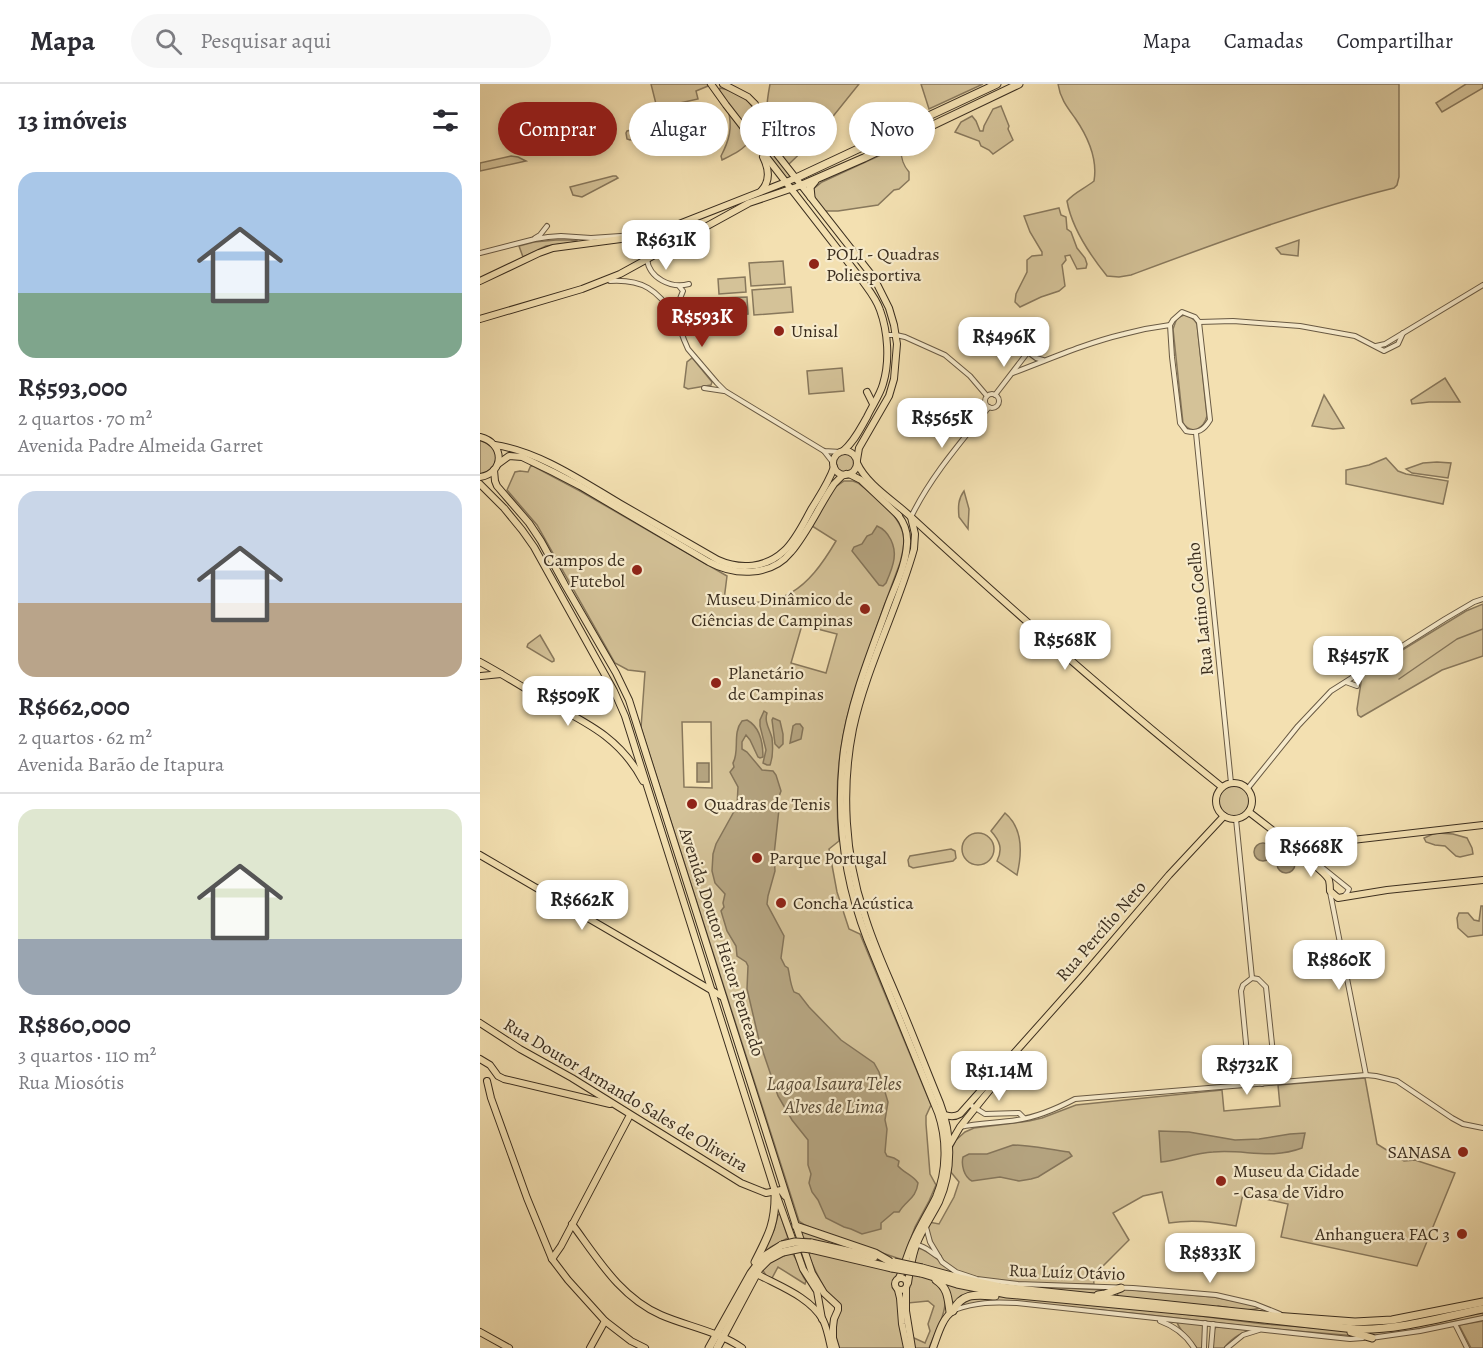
<!DOCTYPE html>
<html lang="pt">
<meta charset="utf-8">
<style>
body{margin:0;font-family:Alegreya,serif;background:#f7f7f7;color:#2b2b33;height:100vh;display:flex;flex-direction:column;font-size:22px;white-space:nowrap}
*{box-sizing:border-box;margin:0}
p{font-size:20px;color:#7c7c81}
.icon{flex:none;width:33px;height:33px;fill:none;stroke:currentColor;stroke-width:2;stroke-linecap:round;stroke-linejoin:round}
.map{position:relative;flex:1;overflow:hidden}
.side{display:flex;flex-direction:column;background:#fff;width:480px}
.side>*{flex:none}
.banner{position:absolute;left:18px;top:18px;width:570px;height:54px;display:flex;gap:12px}
.price{position:absolute;translate:-50% -51px;padding:0 14px;border-radius:12px;background:#fff;color:#222;font-size:20px;line-height:39px;filter:drop-shadow(0 2px 3px #0008)}
.price::after{content:'';position:absolute;left:50%;top:36px;width:18px;height:14px;margin-left:-9px;background:inherit;clip-path:polygon(0 0,100% 0,50% 100%)}
.price.active{background:#8f2418;color:#fff}
ul{padding:0;list-style:none}
li{display:grid;align-content:center;gap:12px;height:318px;padding:0 18px}
li+li{border-top:2px solid #e1e1e2}
li span{display:grid;place-items:center;height:186px;border-radius:18px;color:#555}
li>.icon{margin-inline-start:auto}
span .icon{width:108px;height:108px;fill:#fffc;stroke-width:1}
li b{font-size:26px}
h2{display:flex;justify-content:space-between;align-items:center;height:72px;padding:0 18px;font-size:26px}
.chip{padding:0 21px;border-radius:27px;background:#fff;box-shadow:0 3px 9px #0003;font-size:21px;line-height:54px}
.chip.active{background:#8f2418;color:#fff}
header{display:flex;align-items:center;gap:36px;box-sizing:border-box;height:84px;padding:0 30px;background:#fff;border-bottom:2px solid #e1e1e2}
header strong{font-size:28px}
nav{display:flex;gap:33px;margin-inline-start:auto;font-size:21px}
.search{width:420px;height:54px;background:#f7f7f7;display:flex;align-items:center;gap:15px;box-sizing:border-box;padding:0 21px;border-radius:33px;color:#7c7c81;font-size:22px}
main{display:flex;flex:1;min-height:0}
.map>svg:first-child{display:block}
.green{fill:#d4c298;stroke:#88785c;stroke-width:1.5;fill-rule:evenodd}
.water{fill:#b4a37f;stroke:#847459;stroke-width:1.5}
.lines{fill:none;stroke-linecap:round;stroke-linejoin:round}
.stream{stroke:#847459;stroke-width:1.5}
.minor-casing{stroke:#695a44;stroke-width:6}
.major-casing{stroke:#3b2e1f;stroke-width:8}
.highway-casing{stroke:#3b2e1f;stroke-width:9}
.minor{stroke:#f7ebcc;stroke-width:4}
.major{stroke:#f3e0b1;stroke-width:6}
.highway{stroke:#f3e0b1;stroke-width:7}
.highway-bridge-casing{stroke:#3b2e1f;stroke-width:9;stroke-linecap:butt}
.highway-bridge{stroke:#f3e0b1;stroke-width:7}
.poi-dot{fill:#8f2418;stroke:#f7ebcc;stroke-width:2}
.labels{text-anchor:middle;dominant-baseline:central;stroke-width:4.5;stroke-linejoin:round;paint-order:stroke}
.poi-label{font-size:18px;fill:#3b2e1f;stroke:#f7ebcc;text-anchor:start}
.street-label{font-size:18px;fill:#3b2e1f;stroke:#f7ebcc}
.water-label{font-size:20px;font-style:italic;fill:#594b37;stroke:#f7ebcc}
</style>
<header>
<strong>Mapa</strong>
<div class="search"><svg class="icon" aria-label="search" viewBox="0 0 24 24"><circle cx="10" cy="10" r="6"/><path d="M15 15l6 6"/></svg>Pesquisar aqui</div>
<nav><a>Mapa</a><a>Camadas</a><a>Compartilhar</a></nav>
</header>
<main>
<section class="side">
<h2>13 imóveis<svg class="icon" aria-label="filters" viewBox="0 0 24 24"><path d="M4 7h16M4 17h16"/><circle cx="9" cy="7" r="2"/><circle cx="15" cy="17" r="2"/></svg></h2>
<ul>
<li><span style="background:linear-gradient(#a9c7e8 65%,#7fa58c 0)"><svg class="icon" aria-label="home" viewBox="0 0 24 24"><path d="M3 11l9-7 9 7M6 9v11h12V9"/></svg></span><div><b>R$593,000</b><p>2 quartos · 70 m²</p><p>Avenida Padre Almeida Garret</p></div></li>
<li><span style="background:linear-gradient(#c9d6e8 60%,#b9a48a 0)"><svg class="icon" aria-label="home" viewBox="0 0 24 24"><path d="M3 11l9-7 9 7M6 9v11h12V9"/></svg></span><div><b>R$662,000</b><p>2 quartos · 62 m²</p><p>Avenida Barão de Itapura</p></div></li>
<li><span style="background:linear-gradient(#dfe7d0 70%,#9aa5b1 0)"><svg class="icon" aria-label="home" viewBox="0 0 24 24"><path d="M3 11l9-7 9 7M6 9v11h12V9"/></svg></span><div><b>R$860,000</b><p>3 quartos · 110 m²</p><p>Rua Miosótis</p></div></li>
</ul>
</section>
<div class="map">
<svg width="1003" height="1264" viewBox="0 0 1003 1264">
<rect width="100%" height="100%" fill="#f3e0b1"/>
<filter id="stains"><feTurbulence type="fractalNoise" baseFrequency=".00333" numOctaves="4"/><feColorMatrix values="0 0 0 0 .2 0 0 0 0 .09 0 0 0 0 .02 0 0 0 .5 -.17"/></filter>
<radialGradient id="worn" r=".72"><stop offset=".6" stop-color="#630" stop-opacity="0"/><stop offset="1" stop-color="#630" stop-opacity=".3"/></radialGradient>
<!-- green -->
<g class="green">
<path d="M171,0h56l1,2 -12,5 2,8 -41,9z"/>
<path d="M290,0h89l-45,56 -26,25c-23,-30 -25,-45 -18,-81z"/>
<path d="M441,0h62l-54,25z"/>
<path d="M578,0h341v93l-2,8 -3,3c-89,22 -177,55 -263,87l-12,2 -12,-1c-17,-21 -35,-47 -40,-75 8,-9 17,-12 27,-20 4,-23 -6,-44 -19,-63 -8,-11 -15,-20 -17,-34z"/>
<path d="M986,0h17v4l-41,24 -6,-9z"/>
<path d="M240,4c25,4 38,18 40,43l-3,5h-4l-34,-44z"/>
<path d="M521,22l8,20 -1,3 5,11 -20,14 -4,-4 -8,-4 -2,-5 -24,-9 6,-10 11,-6 4,5 4,10h3l1,-5 9,-17z"/>
<path d="M248,26l22,30c-5,9 -18,15 -28,20l-1,-4c8,-15 12,-29 7,-46z"/>
<path d="M203,35l2,1 1,6 -4,2 -52,12 -3,-1 -1,-6 1,-2z"/>
<path d="M284,52l7,12 20,29 -5,2 -28,-37z"/>
<path d="M418,63l3,2c0,10 2,16 8,23v8l-10,9 -5,1 -16,15 -40,6h-16l-11,-14 1,-7 10,-8z"/>
<path d="M31,72l7,1 8,4 -46,10v-8z"/>
<path d="M133,92h3l2,2 -36,19 -9,-2 -3,-8z"/>
<path d="M579,124l2,7 5,2 1,12 4,3 6,16 8,10 2,6 -1,4 -9,1 -7,-14 -5,1 1,4 -4,5 3,21 -6,5 -18,6 -21,10 -5,-5 1,-8 11,-22v-12l5,-4 10,-1v-3l-12,-20 -6,-16z"/>
<path d="M76,156h14l7,1v1l-31,4 -23,11 -4,-11 15,-4z"/>
<path d="M819,156l-1,16 -17,-2 -5,-6z"/>
<path d="M303,177l2,23 -34,2 -2,-23z"/>
<path d="M265,193l1,15 -27,2 -1,-15z"/>
<path d="M311,203l2,25 -39,3 -2,-25z"/>
<path d="M267,213l1,17 -28,2 -1,-18z"/>
<path d="M704,231c6,0 10,4 13,9l10,92c-3,12 -15,20 -24,7l-10,-94 4,-11z"/>
<path d="M212,274l2,2 18,22 -1,3 -23,4 -4,-2 3,-25z"/>
<path d="M362,284l2,23 -35,3 -2,-23z"/>
<path d="M965,294l15,24h-31l-17,2 -1,-4z"/>
<path d="M844,311l20,33 -11,1 -21,-3z"/>
<path d="M0,355l15,10c3,16 0,20 -15,26z"/>
<circle cx="365" cy="379" r="9"/>
<path d="M906,374l12,13 8,3 42,7 -5,23 -97,-20v-14l23,-5z"/>
<path d="M957,378l14,1 -3,15 -36,-5 -6,-4 17,-6z"/>
<path d="M51,381l49,26 147,85 -3,24c59,10 83,-10 112,-59l-24,-15 22,-38 10,-7h9l5,2c17,13 45,34 46,57 0,8 -2,15 -4,23 -11,29 -21,57 -31,86 -10,29 -21,58 -26,88 -7,34 -7,69 -4,104l-10,8 8,43 12,37 11,5 71,171 -5,11v8l4,50 6,11 -7,16 -14,26 -12,33 -80,-27 -18,-8 -6,-4 -158,-493 4,-56 -17,-2 -13,-7 -78,-138 -30,-35 8,-18 5,-1 8,1zM322,541l35,9 -11,39 -35,-10zM202,638h29l1,66 -28,-1z"/>
<path d="M484,407l5,18 -1,20 -9,-12c-1,-10 -1,-18 5,-26z"/>
<path d="M1003,520v52l-41,14 -81,47 -3,-2 -1,-6 5,-33 1,-2 103,-63z"/>
<path d="M60,551l14,24v2l-2,1 -25,-15 1,-3z"/>
<circle cx="754" cy="717" r="16"/>
<path d="M525,729c18,15 17,41 12,62l-20,-14c6,-12 3,-20 -6,-30z"/>
<circle cx="498" cy="765" r="16"/>
<path d="M958,749l15,1 14,4 5,10 1,6 -13,3 -4,-1 -11,-10 -10,-1 -9,-3 -2,-4 9,-4z"/>
<path d="M471,765l4,2 1,7 -3,3 -40,7 -4,-2 -1,-6 2,-4z"/>
<path d="M1001,822h2v29l-15,2 -10,-9 -1,-10 2,-5h9l6,7 5,1z"/>
<path d="M885,994l12,66 27,17 11,-1 40,13 -38,93 -136,-29 7,-33 -45,-10 -7,32c-24,-4 -43,-7 -67,-3l-7,-31 -19,4 -30,17 16,27 -36,36 1,8c-33,0 -124,2 -147,-20 -11,-10 -16,-24 -20,-37l2,-5 10,2 15,-27 5,-15 -9,-11 2,-23 4,-8 9,-8 9,-4 55,-7 13,-3 34,-13 146,-15 2,21 56,-5 -2,-21z"/>
<path d="M300,1130l8,24 -17,9 -10,8 13,-25 4,-15z"/>
<path d="M319,1146l55,18v2l-44,-11 -8,-1z"/>
<path d="M438,1164c8,1 32,20 36,26l-40,-11z"/>
<path d="M327,1167l94,21 -6,7 -2,5 4,7 8,57h-67l-4,-21 6,-15c-14,-20 -25,-39 -33,-61z"/>
<path d="M312,1169c7,8 7,19 14,28l-1,3 -27,-17 -7,13 -4,-3 -5,-8c9,-9 18,-14 30,-16z"/>
<path d="M432,1189c52,10 31,42 17,75h-15l-2,-11 13,6 5,-12 -2,-7 6,-18 -6,-5 -20,2v-18z"/>
<path d="M466,1199l33,8 -1,2 -26,10 -8,-19z"/>
<path d="M523,1201l102,5 1,3h-22z"/>
<path d="M642,1205l92,8 45,9 1,2c-13,4 -29,0 -42,-2l-3,2 -97,-11 -1,-5z"/>
<path d="M527,1212l161,16 96,12 78,6 7,2 7,4 -83,-7 -132,-15 -134,-13 -28,1 -20,6 4,-9z"/>
<path d="M1003,1229v3l-95,19h-17l-9,-2z"/>
<path d="M1003,1237v27h-12l-12,-23z"/>
<path d="M697,1238l24,2 3,3 -2,21h-5c-6,-7 -18,-18 -20,-26z"/>
<path d="M736,1243l40,2c-14,3 -23,8 -32,19h-11v-17z"/>
</g>
<!-- water -->
<g class="water">
<path d="M397,442c12,5 19,20 17,33 -1,8 -5,17 -8,24l-3,3 -4,-1 -27,-34 2,-4 8,-3 5,-8 5,-2z"/>
<path d="M284,627l3,2c-3,9 3,17 5,25 1,9 1,19 -2,27h-3l-4,-2 3,-13 -6,-24v-6z"/>
<path d="M293,634l7,3 3,13v10l-4,4 -4,-4 -3,-24z"/>
<path d="M267,636c13,7 16,23 16,37l-3,1 -2,-1 -8,-17 -4,-5 -4,7v7l5,3 15,18 11,1 3,4 5,16 -4,11 2,7 -5,46 1,16 -7,25 -1,8 17,32 -3,22 4,8 3,2c2,8 2,16 6,24l5,2 10,13 32,33 33,23 5,9 9,30 -3,18 2,9 -2,23 2,4 7,2 5,3 -1,5c6,7 15,9 20,17 -2,16 -12,17 -19,29h-5l-13,11v6l-19,5 -11,-5 -7,-2 -18,-9 -8,-18 -6,-8 -3,-9 2,-9 -3,-9v-25l-16,-20 -14,-24 -19,-56 -12,-51 1,-23 -2,-4 -9,-6 -1,-10 -9,-15 -6,-20 3,-4 -1,-4 2,-9 -10,-11 -3,-12 1,-17 3,-10 21,-38 1,-19 -8,-15 4,-5 -1,-4c7,-12 -1,-30 9,-42z"/>
<path d="M316,640h4l3,4 -2,11 -11,4 3,-17z"/>
<rect x="217" y="679" width="12" height="19"/>
<circle cx="783" cy="768" r="9"/>
<circle cx="806" cy="780" r="9"/>
<path d="M679,1047l30,1 46,8 24,-1 31,-5 15,-1 -3,15c-32,12 -57,1 -89,4 -18,1 -34,8 -52,10z"/>
<path d="M533,1061c19,0 37,5 56,7l3,4 -34,21 -7,2 -12,2 -19,-4 -28,4c-8,-4 -11,-16 -9,-24l6,-3h18z"/>
</g>
<g class="lines">
<!-- stream -->
<path class="stream" d="M919,595l58,-40 26,-10"/>
<defs>
<g id="minor">
<path d="M55,154l5,-3 7,-9"/>
<path d="M0,169l55,-14 13,-2 13,-1 30,2 44,-3"/>
<path d="M167,175c2,19 24,30 42,25"/>
<path d="M130,197c33,-2 47,9 65,35"/>
<path d="M199,202l4,5c-10,22 -5,36 5,58l29,34 8,8 99,60 17,1"/>
<path d="M702,228l13,5 4,5 11,98c-6,10 -12,14 -24,11l-6,-8 -8,-66 -2,-32 3,-5z"/>
<path d="M719,238l34,-1 67,5 55,10 29,15 14,-7 5,-11"/>
<path d="M406,251h10l9,2 40,18 25,21 17,20"/>
<path d="M896,262l9,-2 98,-59"/>
<path d="M533,289c37,-14 73,-30 111,-39 15,-4 30,-7 46,-9"/>
<path d="M224,304l20,3"/>
<circle cx="512" cy="317" r="7"/>
<path d="M515,311l33,-43 8,6 7,2"/>
<path d="M716,349l35,350"/>
<path d="M344,367l10,13"/>
<path d="M431,433c20,-41 50,-75 78,-110"/>
<path d="M866,598l11,4"/>
<path d="M768,704l50,-62 33,-35 114,-72 29,-17 9,-3"/>
<path d="M756,735l16,159"/>
<path d="M833,776l36,29 -2,4 -3,3"/>
<path d="M850,808l36,183"/>
<path d="M772,894l6,1 8,8 10,95"/>
<path d="M770,990l4,6 8,4 8,-6 5,-7"/>
<path d="M770,1001l-9,-94 2,-6 9,-7"/>
<path d="M489,1020l16,10 34,-1 5,5"/>
<path d="M480,1043c19,-4 38,-4 57,-7 21,-3 39,-11 58,-21l291,-24 10,1 21,5 55,37 11,6 20,4"/>
<path d="M446,1143l4,15 12,20 14,10 21,7 41,5 115,4 83,7 39,9 25,10"/>
<path d="M437,1161c9,1 14,8 22,12"/>
<path d="M474,1226c24,-8 37,-8 63,-7l276,30 57,6 13,-1"/>
<path d="M680,1237c14,5 26,14 34,27"/>
<path d="M975,1240l12,24"/>
<path d="M891,1254l49,-7 63,-13"/>
<path d="M724,1264l1,-25"/>
<path d="M731,1264l2,-24"/>
<path d="M747,1264l16,-13 16,-5"/>
</g>
<g id="major">
<path d="M231,0l15,21 135,174c7,10 15,19 19,31 8,22 10,51 3,74 -3,11 -11,22 -16,33 -7,12 -13,25 -24,34"/>
<path d="M243,0l25,13 7,7 21,49 98,125 15,30 5,17 3,19 -3,35 -5,17 -30,52 -2,12"/>
<path d="M281,107c10,-10 8,-22 2,-34"/>
<path d="M196,142l-3,4 -1,5 3,4 6,1"/>
<path d="M171,151l6,1 6,5v5l-3,6"/>
<path d="M0,197l59,-28 14,-5 98,-13 145,-57"/>
<path d="M0,235l102,-30 38,-15 129,-71 53,-18"/>
<path d="M387,308l6,12"/>
<path d="M0,353c25,6 25,36 0,40"/>
<path d="M15,361c43,6 87,36 124,58 33,19 66,38 99,57 22,10 48,8 66,-9 12,-11 20,-29 28,-43 8,-13 17,-26 22,-41"/>
<circle cx="365" cy="379" r="12"/>
<path d="M377,379c10,22 37,38 54,54 101,93 204,184 311,270"/>
<path d="M18,380l11,-8 13,1 31,15 27,14 129,76c26,14 62,15 82,-10 17,-20 28,-46 43,-68l8,-8 4,-2"/>
<path d="M14,386l1,11 2,5 32,37 12,18 24,44 51,88 13,27 167,526 16,47 12,20 14,13v4l-4,9 -1,8v11l3,10"/>
<path d="M369,390l12,6 38,36"/>
<path d="M0,400l24,24 18,22 12,17 80,144 11,25 11,35 139,440 28,78 14,22 5,28"/>
<path d="M418,431c7,9 10,18 9,29 -1,21 -12,42 -19,61 -17,47 -37,95 -44,145 -8,64 0,129 23,189l71,174c9,26 9,58 -2,84 -7,14 -15,27 -22,42 -6,12 -9,26 -15,39"/>
<path d="M0,578c22,12 43,25 64,38 41,22 76,37 99,81"/>
<path d="M1,592l20,-2"/>
<path d="M88,619v10"/>
<circle cx="754" cy="717" r="18"/>
<path d="M769,728l62,48c4,8 14,12 18,20 1,4 1,7 1,11l8,7 49,-8 96,-10"/>
<path d="M845,752l5,7"/>
<path d="M0,771l243,142"/>
<path d="M831,776l8,-14 7,-3 157,-18"/>
<path d="M0,939l40,26 52,29 169,105 25,10 15,-3 4,6"/>
<path d="M0,975l10,6 8,11 6,3 106,25"/>
<path d="M7,997l4,17 36,100 25,61 16,21 37,41 26,20 14,7"/>
<path d="M465,1031c6,2 10,2 15,-1l122,-137 87,-102 55,-59"/>
<path d="M470,1060l10,-17 41,-51 1,-9"/>
<path d="M92,1140c26,35 48,73 89,91 25,11 59,17 81,33"/>
<path d="M72,1175l9,-13 69,-131"/>
<path d="M277,1190c22,12 53,23 66,46 4,8 6,19 8,28"/>
<circle cx="421" cy="1200" r="6"/>
<path d="M428,1199c2,-13 4,-28 9,-40 6,-15 15,-27 22,-41 14,-32 13,-68 1,-99 -14,-34 -27,-68 -41,-101 -12,-29 -26,-58 -35,-89 -19,-57 -23,-124 -11,-184 13,-61 44,-119 61,-180l1,-15 -4,-17"/>
<path d="M426,1204v23l6,37"/>
<path d="M418,1206l2,8 2,26 5,24"/>
<path d="M0,1248l29,16"/>
<path d="M110,1264l15,-27"/>
<path d="M453,1264c5,-13 9,-30 20,-37"/>
</g>
<g id="highway">
<path d="M316,94l201,-94"/>
<path d="M322,101l62,-27 155,-74"/>
<path d="M331,113l-1,-10 5,-6"/>
<path d="M316,1142l79,27 14,8"/>
<path d="M331,1159l63,14"/>
<path d="M331,1165l81,19"/>
<path d="M275,1178c14,-27 21,-40 20,-71"/>
<path d="M442,1184l37,10 41,9 274,29 81,6 37,-2 91,-18"/>
<path d="M441,1189l36,11 50,10 202,19 146,16c41,2 88,-12 128,-20"/>
<path d="M456,1196c12,8 12,18 14,32"/>
<path d="M618,1211l7,-1 16,-6"/>
<path d="M473,1227c9,-19 24,-16 42,-15"/>
<path d="M871,1248l21,6"/>
<path d="M229,1264l42,-75 12,-16 19,-12"/>
<path d="M237,1264l42,-79 9,-9 15,-8"/>
</g>
</defs>
<!-- minor casing -->
<use href="#minor" class="minor-casing"/>
<!-- major casing -->
<use href="#major" class="major-casing"/>
<!-- highway casing -->
<use href="#highway" class="highway-casing"/>
<!-- minor -->
<use href="#minor" class="minor"/>
<!-- major -->
<use href="#major" class="major"/>
<!-- highway -->
<use href="#highway" class="highway"/>
<defs>
<g id="highway-bridge">
<path d="M302,1161l13,-3 16,1"/>
<path d="M303,1168l19,-4 9,1"/>
<path d="M414,1178l28,6"/>
<path d="M412,1184l29,5"/>
</g>
</defs>
<!-- highway-bridge casing -->
<use href="#highway-bridge" class="highway-bridge-casing"/>
<!-- highway-bridge -->
<use href="#highway-bridge" class="highway-bridge"/>
</g>
<!-- markers -->
<g class="poi-dot">
<circle cx="334" cy="180" r="6"/>
<circle cx="299" cy="247" r="6"/>
<circle cx="157" cy="486" r="6"/>
<circle cx="385" cy="525" r="6"/>
<circle cx="236" cy="599" r="6"/>
<circle cx="212" cy="720" r="6"/>
<circle cx="277" cy="774" r="6"/>
<circle cx="301" cy="819" r="6"/>
<circle cx="983" cy="1068" r="6"/>
<circle cx="741" cy="1097" r="6"/>
<circle cx="982" cy="1150" r="6"/>
</g>
<g class="labels">
<!-- poi labels -->
<g class="poi-label">
<text x="346" y="170">POLI - Quadras<tspan x="346" dy="21">Poliesportiva</tspan></text>
<text x="311" y="247">Unisal</text>
<text x="145" y="476" text-anchor="end">Campos de<tspan x="145" dy="21">Futebol</tspan></text>
<text x="373" y="515" text-anchor="end">Museu Dinâmico de<tspan x="373" dy="21">Ciências de Campinas</tspan></text>
<text x="248" y="589">Planetário<tspan x="248" dy="21">de Campinas</tspan></text>
<text x="224" y="720">Quadras de Tenis</text>
<text x="289" y="774">Parque Portugal</text>
<text x="313" y="819">Concha Acústica</text>
<text x="971" y="1068" text-anchor="end">SANASA</text>
<text x="753" y="1087">Museu da Cidade<tspan x="753" dy="21">- Casa de Vidro</tspan></text>
<text x="970" y="1150" text-anchor="end">Anhanguera FAC 3</text>
</g>
<!-- street labels -->
<g class="street-label">
<text transform="translate(720 525) rotate(-96)">Rua Latino Coelho</text>
<text transform="translate(621 847) rotate(-49)">Rua Percílio Neto</text>
<text transform="translate(242 858) rotate(72)">Avenida Doutor Heitor Penteado</text>
<text transform="translate(146 1011) rotate(31)">Rua Doutor Armando Sales de Oliveira</text>
<text transform="translate(587 1188) rotate(2)">Rua Luíz Otávio</text>
</g>
<!-- water labels -->
<g class="water-label">
<text x="354" y="999">Lagoa Isaura Teles<tspan x="354" dy="23">Alves de Lima</tspan></text>
</g>
</g>
<rect width="100%" height="100%" filter="url(#stains)"/>
<rect width="100%" height="100%" fill="url(#worn)"/>
</svg>
<b class="price" style="left:186px;top:187px">R$631K</b>
<b class="price active" style="left:222px;top:264px">R$593K</b>
<b class="price" style="left:524px;top:284px">R$496K</b>
<b class="price" style="left:462px;top:365px">R$565K</b>
<b class="price" style="left:585px;top:587px">R$568K</b>
<b class="price" style="left:878px;top:603px">R$457K</b>
<b class="price" style="left:88px;top:643px">R$509K</b>
<b class="price" style="left:831px;top:794px">R$668K</b>
<b class="price" style="left:102px;top:847px">R$662K</b>
<b class="price" style="left:859px;top:907px">R$860K</b>
<b class="price" style="left:767px;top:1012px">R$732K</b>
<b class="price" style="left:519px;top:1018px">R$1.14M</b>
<b class="price" style="left:730px;top:1200px">R$833K</b>
<div class="banner">
<a class="chip active">Comprar</a>
<a class="chip">Alugar</a>
<a class="chip">Filtros</a>
<a class="chip">Novo</a>
</div>
</div>
</main>
